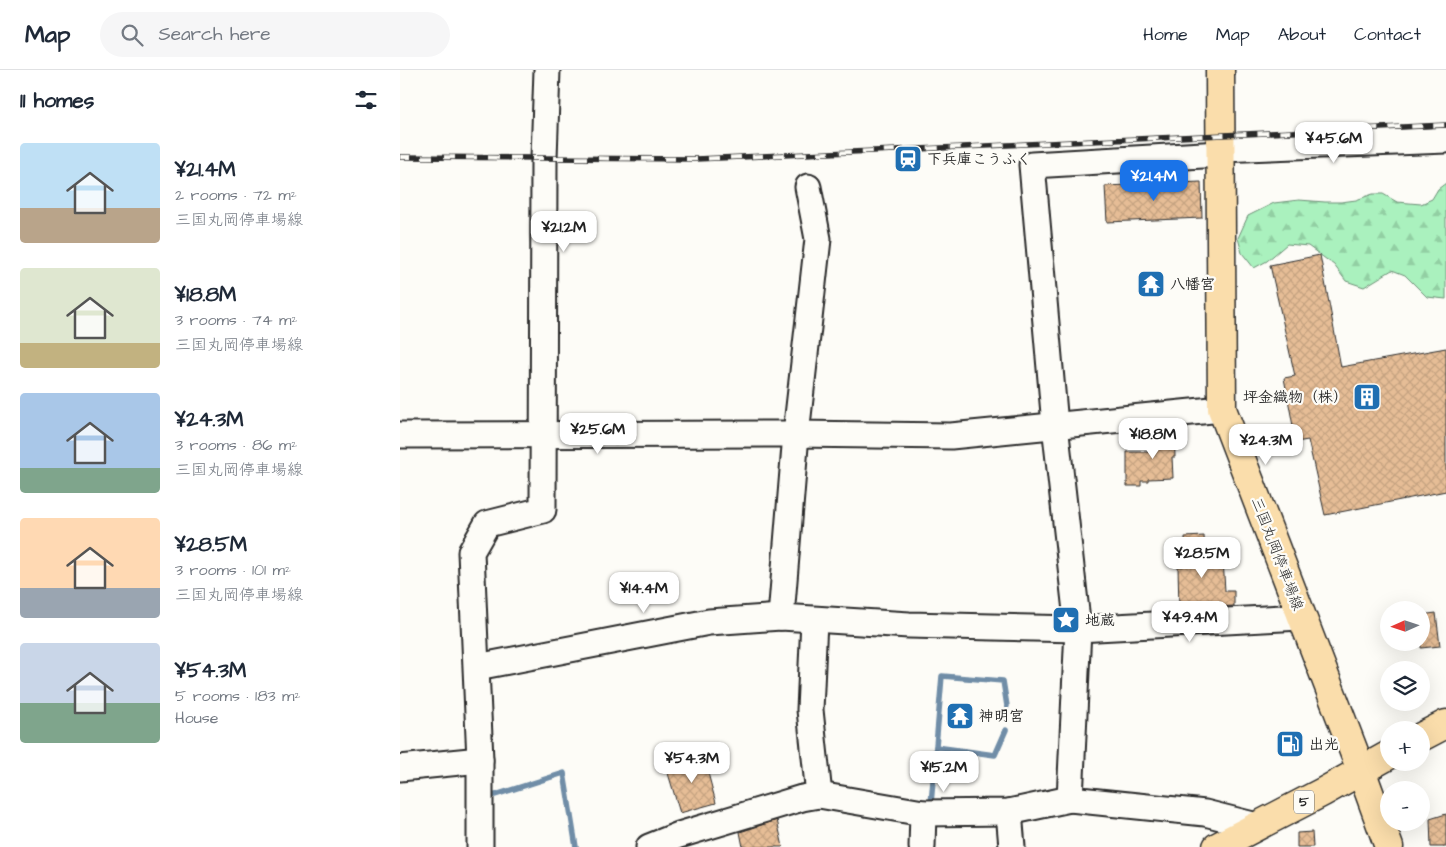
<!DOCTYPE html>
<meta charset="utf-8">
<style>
body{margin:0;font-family:"Architects Daughter","Klee One",sans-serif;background:#f6f6f7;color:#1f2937;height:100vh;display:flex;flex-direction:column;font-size:19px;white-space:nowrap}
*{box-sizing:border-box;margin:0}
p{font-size:16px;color:#747a83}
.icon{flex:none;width:28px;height:28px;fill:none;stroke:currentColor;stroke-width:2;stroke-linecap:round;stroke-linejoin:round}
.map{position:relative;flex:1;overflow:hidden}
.details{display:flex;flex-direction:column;background:#fff;width:400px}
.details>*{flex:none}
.needle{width:32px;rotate:267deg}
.controls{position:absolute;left:980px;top:531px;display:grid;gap:10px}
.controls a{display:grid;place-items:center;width:50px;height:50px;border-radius:50%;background:#fff;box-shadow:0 5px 20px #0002;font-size:25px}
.price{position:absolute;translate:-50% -42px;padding:0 11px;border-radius:10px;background:#fff;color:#222;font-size:16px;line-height:32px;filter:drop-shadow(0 1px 2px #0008)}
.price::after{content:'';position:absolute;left:50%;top:30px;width:15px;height:11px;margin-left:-8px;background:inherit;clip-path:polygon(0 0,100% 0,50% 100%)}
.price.active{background:#1a73e8;color:#fff}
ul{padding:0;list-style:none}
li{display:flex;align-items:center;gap:15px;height:125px;padding:0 20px}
li span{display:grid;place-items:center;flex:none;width:140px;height:100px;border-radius:5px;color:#555}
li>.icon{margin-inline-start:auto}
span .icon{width:60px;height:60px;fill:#fffc;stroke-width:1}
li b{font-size:21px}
h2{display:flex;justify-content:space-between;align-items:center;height:60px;padding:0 20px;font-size:21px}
header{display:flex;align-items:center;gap:30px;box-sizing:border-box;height:70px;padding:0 25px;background:#fff;border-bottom:1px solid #e0e1e3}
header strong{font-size:24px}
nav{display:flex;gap:28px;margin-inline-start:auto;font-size:18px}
.search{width:350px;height:45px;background:#f6f6f7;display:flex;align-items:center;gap:12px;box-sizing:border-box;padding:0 18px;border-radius:28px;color:#747a83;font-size:19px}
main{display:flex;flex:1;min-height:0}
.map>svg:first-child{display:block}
.forest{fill:url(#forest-firs);stroke:#6a8e74}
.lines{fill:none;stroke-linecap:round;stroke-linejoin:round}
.stream{stroke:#6f8da7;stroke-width:5.5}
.building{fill:url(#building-cross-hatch);stroke:#2b2b2b}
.minor-casing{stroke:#2b2b2b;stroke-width:29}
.major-casing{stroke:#2b2b2b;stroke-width:31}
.minor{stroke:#fdfcf7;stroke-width:25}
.major{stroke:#faddab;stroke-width:28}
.rail-casing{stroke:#2b2b2b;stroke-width:5.5}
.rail{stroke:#fdfcf7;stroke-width:4;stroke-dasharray:11;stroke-linecap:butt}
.labels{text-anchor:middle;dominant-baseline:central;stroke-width:4.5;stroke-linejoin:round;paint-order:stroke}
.shield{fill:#fdfcf7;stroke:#6a6a68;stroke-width:1}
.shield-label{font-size:14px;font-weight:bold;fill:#2b2b2b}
.poi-label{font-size:15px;font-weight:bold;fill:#2b2b2b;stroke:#fdfcf7;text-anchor:start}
.street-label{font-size:15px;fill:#2b2b2b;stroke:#fdfcf7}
</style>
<header>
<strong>Map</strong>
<div class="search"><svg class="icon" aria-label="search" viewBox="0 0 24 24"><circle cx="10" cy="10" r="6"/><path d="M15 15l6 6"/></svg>Search here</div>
<nav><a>Home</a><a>Map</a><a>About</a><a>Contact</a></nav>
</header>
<main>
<section class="details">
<h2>11 homes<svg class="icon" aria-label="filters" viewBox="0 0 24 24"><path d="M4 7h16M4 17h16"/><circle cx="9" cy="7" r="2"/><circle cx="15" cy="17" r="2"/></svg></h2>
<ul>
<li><span style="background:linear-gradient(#bfe0f5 65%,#b9a48a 0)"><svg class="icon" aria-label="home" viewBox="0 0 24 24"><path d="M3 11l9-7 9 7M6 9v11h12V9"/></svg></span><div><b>¥21.4M</b><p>2 rooms · 72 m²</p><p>三国丸岡停車場線</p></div></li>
<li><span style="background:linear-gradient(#dfe7d0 75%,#c2b280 0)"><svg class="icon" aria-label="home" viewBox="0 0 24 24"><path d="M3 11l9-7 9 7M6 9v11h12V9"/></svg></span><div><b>¥18.8M</b><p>3 rooms · 74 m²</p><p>三国丸岡停車場線</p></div></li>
<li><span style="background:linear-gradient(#a9c7e8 75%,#7fa58c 0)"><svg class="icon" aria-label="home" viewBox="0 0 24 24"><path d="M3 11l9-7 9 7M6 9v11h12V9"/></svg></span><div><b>¥24.3M</b><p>3 rooms · 86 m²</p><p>三国丸岡停車場線</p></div></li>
<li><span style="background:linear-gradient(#ffd9b3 70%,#9aa5b1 0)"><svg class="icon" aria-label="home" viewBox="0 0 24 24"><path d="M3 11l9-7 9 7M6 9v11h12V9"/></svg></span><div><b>¥28.5M</b><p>3 rooms · 101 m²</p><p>三国丸岡停車場線</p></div></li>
<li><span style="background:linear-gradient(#c9d6e8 60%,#7fa58c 0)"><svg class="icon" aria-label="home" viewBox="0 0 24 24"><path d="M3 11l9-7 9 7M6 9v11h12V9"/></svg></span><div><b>¥54.3M</b><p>5 rooms · 183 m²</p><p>House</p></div></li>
</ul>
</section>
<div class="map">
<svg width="1046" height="777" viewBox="0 0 1046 777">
<defs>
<pattern id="forest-firs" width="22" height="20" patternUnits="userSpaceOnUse" patternTransform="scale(1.25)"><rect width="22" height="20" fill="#aaf1be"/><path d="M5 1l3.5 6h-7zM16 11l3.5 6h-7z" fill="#92cfa3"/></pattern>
<pattern id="building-cross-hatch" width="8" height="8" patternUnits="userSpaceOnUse" patternTransform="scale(1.25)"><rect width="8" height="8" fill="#e6bd96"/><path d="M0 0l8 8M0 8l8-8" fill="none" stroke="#c5a381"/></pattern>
</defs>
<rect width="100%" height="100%" fill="#fdfcf7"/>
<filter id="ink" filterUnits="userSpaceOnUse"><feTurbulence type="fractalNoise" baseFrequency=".02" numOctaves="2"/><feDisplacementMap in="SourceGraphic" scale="10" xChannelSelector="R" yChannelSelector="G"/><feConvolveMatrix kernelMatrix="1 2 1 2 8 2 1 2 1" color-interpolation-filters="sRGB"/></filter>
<g filter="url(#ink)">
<!-- forest -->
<path class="forest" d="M1046,113v116l-19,-2 -22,-22 -13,-5 -28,17 -18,-6 -12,-16 -26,-19 -21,-2 -20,17 -13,7 -12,-15 -4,-15 10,-22 26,-13 25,-3 26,2h16l15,-2 17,-6h10l14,8 24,2 11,-5 6,-10z"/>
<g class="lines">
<!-- stream -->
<g class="stream">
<path d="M536,677l59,8 11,-25"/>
<path d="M89,727l75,-24 12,74"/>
<path d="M529,735l2,-1 11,-128 61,5 4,25"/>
</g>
</g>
<!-- building -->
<g class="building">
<path d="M801,112l1,36 -95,4 -2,-36z"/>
<path d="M920,185l21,112 105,-19v143l-121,24 -17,-75 -12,2 -12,-64 11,-2 -25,-111z"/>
<path d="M774,358l1,29h-3l1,21 -25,1v2h-7v5h-14v-34h24v-16h3v-6z"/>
<path d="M804,466l1,24 18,-1 2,32h9v15l-55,3 -1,-42 6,-1v-4h2l-1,-25z"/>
<path d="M1036,543l4,33 -19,2v-33z"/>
<path d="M303,684l13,49 -36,10 -13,-43 12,-4 -2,-5z"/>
<path d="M1046,744v33h-15l-1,-28z"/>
<path d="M377,750l6,27h-40l-3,-15z"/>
<path d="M912,762l1,15h-16v-14z"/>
</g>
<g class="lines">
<defs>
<g id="minor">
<path d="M820,79l226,-9"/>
<path d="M820,84l-188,11 23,260 23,204 -8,170 135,14 52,13"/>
<path d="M0,365l396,-1 155,2 271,-27"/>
<path d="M381,547l15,-183 22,-195 -10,-52"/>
<path d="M414,550l-4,90 9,85"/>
<path d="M77,597l232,-45 72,-5 128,8 169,4 223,-12"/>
<path d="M0,698l80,-8"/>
<path d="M609,742l3,35"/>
<path d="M80,777v-87l-9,-208 16,-28 56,-14 1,-352 3,-88"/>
<path d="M249,777l30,-12 123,-37 17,-3 104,18 86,-1 61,-13"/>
<path d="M522,777l1,-34"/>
</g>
<g id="major">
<path d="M820,0l2,339 139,361 28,77"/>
<path d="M1021,667l25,-13"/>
<path d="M817,777l106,-55 66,-37"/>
</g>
</defs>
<!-- minor casing -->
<use href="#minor" class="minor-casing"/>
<!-- major casing -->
<use href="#major" class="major-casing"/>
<!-- minor -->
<use href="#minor" class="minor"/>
<!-- major -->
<use href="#major" class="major"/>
<defs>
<path id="rail" d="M0,87l296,2 750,-34"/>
</defs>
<!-- rail casing -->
<use href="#rail" class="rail-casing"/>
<!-- rail -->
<use href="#rail" class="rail"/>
</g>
</g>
<!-- icons -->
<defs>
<symbol id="station-square" viewBox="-11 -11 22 22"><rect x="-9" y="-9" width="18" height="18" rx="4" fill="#1f6fb2" stroke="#fdfcf7"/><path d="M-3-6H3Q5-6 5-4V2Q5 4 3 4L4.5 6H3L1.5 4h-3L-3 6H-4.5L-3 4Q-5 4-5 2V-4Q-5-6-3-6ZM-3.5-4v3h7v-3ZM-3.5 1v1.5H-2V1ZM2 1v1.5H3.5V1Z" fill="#fff"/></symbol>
<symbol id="temple-square" viewBox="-11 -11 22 22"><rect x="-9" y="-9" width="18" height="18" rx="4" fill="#1f6fb2" stroke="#fdfcf7"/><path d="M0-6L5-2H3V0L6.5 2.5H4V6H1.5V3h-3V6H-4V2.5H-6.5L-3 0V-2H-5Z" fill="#fff"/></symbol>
<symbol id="building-square" viewBox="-11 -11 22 22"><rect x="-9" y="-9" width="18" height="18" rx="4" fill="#1f6fb2" stroke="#fdfcf7"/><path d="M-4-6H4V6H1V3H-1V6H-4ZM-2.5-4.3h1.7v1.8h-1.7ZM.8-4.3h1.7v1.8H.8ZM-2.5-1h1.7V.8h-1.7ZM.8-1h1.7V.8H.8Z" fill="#fff"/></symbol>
<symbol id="sight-square" viewBox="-11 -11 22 22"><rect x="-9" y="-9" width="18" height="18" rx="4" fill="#1f6fb2" stroke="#fdfcf7"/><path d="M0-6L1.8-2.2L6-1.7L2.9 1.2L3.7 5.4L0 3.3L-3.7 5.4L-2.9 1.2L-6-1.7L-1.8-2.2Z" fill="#fff"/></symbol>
<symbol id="fuel-square" viewBox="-11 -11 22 22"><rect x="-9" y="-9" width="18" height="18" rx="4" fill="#1f6fb2" stroke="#fdfcf7"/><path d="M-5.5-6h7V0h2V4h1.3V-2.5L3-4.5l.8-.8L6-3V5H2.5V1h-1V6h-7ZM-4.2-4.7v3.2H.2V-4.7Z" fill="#fff"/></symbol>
</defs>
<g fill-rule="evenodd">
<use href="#station-square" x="492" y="73" width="32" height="32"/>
<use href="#temple-square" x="735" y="198" width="32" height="32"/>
<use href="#building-square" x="951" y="311" width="32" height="32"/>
<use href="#sight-square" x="650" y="534" width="32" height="32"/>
<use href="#temple-square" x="544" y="630" width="32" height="32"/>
<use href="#fuel-square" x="874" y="658" width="32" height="32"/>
</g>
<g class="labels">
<!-- shield labels -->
<rect class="shield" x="894" y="720.5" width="20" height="23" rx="4"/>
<g class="shield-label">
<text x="904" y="732">5</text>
</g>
<!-- poi labels -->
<g class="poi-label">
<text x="527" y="89">下兵庫こうふく</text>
<text x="770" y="214">八幡宮</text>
<text x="948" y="327" text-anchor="end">坪金織物（株）</text>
<text x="685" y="550">地蔵</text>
<text x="579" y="646">神明宮</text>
<text x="909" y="674">出光</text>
</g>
<!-- street labels -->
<g class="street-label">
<text transform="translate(877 484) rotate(69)">三国丸岡停車場線</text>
</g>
</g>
</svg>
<div class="controls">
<a><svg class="needle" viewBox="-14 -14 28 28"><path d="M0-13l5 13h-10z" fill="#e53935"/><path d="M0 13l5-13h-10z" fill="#747a83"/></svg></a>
<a><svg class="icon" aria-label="layers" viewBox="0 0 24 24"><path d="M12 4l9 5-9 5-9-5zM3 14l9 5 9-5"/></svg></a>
<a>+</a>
<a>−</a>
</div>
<b class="price" style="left:934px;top:94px">¥45.6M</b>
<b class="price active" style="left:754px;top:132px">¥21.4M</b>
<b class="price" style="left:164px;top:183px">¥21.2M</b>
<b class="price" style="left:198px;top:385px">¥25.6M</b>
<b class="price" style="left:753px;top:390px">¥18.8M</b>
<b class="price" style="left:866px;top:396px">¥24.3M</b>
<b class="price" style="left:802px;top:509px">¥28.5M</b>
<b class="price" style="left:244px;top:544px">¥14.4M</b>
<b class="price" style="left:790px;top:573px">¥49.4M</b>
<b class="price" style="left:292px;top:714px">¥54.3M</b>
<b class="price" style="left:544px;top:723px">¥15.2M</b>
</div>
</main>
